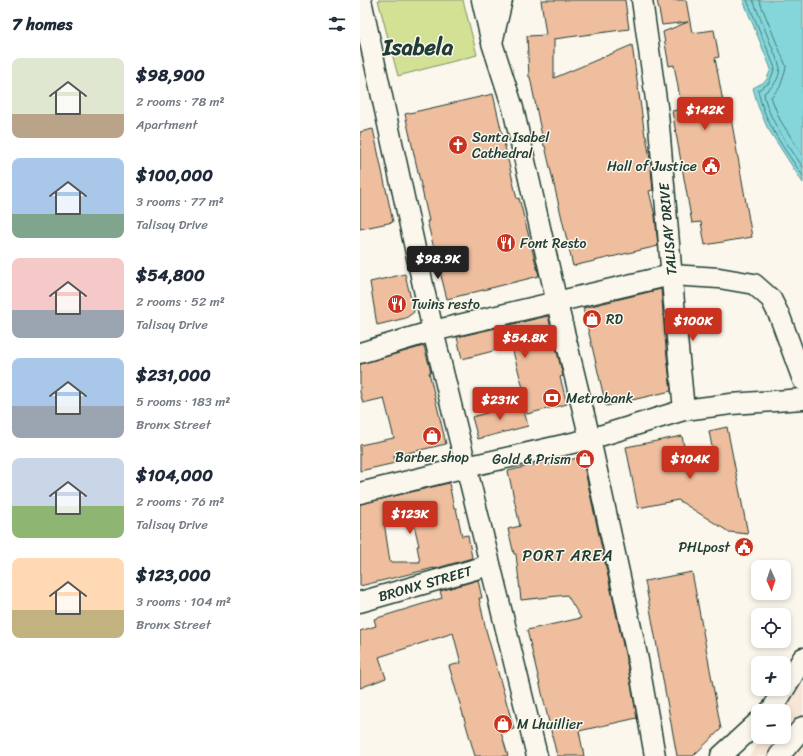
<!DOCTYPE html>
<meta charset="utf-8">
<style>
body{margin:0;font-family:Sriracha,sans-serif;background:#f2f2f3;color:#1f2937;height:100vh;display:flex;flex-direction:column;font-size:15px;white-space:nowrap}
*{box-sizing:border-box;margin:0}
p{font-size:13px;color:#747a83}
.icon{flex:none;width:22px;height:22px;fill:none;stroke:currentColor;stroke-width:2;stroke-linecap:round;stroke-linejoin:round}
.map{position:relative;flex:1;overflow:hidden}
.sheet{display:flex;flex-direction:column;background:#fff;width:360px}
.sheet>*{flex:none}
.needle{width:26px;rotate:177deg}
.fabs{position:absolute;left:391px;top:560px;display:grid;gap:8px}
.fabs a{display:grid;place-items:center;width:40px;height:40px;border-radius:8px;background:#fff;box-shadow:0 2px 6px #0003;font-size:20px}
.price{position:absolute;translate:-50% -34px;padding:0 9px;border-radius:4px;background:#c8321e;color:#fff;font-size:13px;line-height:26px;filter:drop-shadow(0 1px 2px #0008)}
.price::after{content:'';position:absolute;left:50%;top:24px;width:12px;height:9px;margin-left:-6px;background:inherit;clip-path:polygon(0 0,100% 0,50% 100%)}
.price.current{background:#222;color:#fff}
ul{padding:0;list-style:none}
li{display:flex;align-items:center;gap:12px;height:100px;padding:0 12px}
li span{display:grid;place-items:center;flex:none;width:112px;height:80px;border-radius:8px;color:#555}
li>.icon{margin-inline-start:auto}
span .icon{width:48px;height:48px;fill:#fffc;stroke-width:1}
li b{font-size:17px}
h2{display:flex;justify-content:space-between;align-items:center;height:48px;padding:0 12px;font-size:17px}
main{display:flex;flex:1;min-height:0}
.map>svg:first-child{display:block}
.built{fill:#f7e6d5}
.green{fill:#d3e194;stroke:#798f64}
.water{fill:#84d6db;stroke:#5c9998}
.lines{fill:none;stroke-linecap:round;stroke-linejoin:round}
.shore{stroke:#477a77;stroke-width:1}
.building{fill:#eebe9e;stroke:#1f3d34;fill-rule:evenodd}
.minor-casing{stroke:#1f3d34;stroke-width:23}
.minor{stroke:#fbf7ec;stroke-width:20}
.labels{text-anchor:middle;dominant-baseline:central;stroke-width:3;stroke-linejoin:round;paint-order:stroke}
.poi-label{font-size:14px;fill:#1f3d34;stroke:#fbf7ec;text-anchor:start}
.street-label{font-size:14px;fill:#1f3d34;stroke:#fbf7ec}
.quarter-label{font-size:16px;letter-spacing:1px;fill:#1f3d34;stroke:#fbf7ec}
.town-label{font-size:22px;font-weight:bold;fill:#1f3d34;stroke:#fbf7ec}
</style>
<main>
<section class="sheet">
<h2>7 homes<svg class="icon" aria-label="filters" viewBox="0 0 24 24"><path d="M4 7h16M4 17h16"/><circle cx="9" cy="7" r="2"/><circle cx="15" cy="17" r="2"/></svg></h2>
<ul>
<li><span style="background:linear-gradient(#dfe7d0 70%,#b9a48a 0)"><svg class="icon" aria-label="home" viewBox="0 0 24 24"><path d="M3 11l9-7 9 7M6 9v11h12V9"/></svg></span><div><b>$98,900</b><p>2 rooms · 78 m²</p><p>Apartment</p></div></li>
<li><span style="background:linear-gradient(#a9c7e8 70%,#7fa58c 0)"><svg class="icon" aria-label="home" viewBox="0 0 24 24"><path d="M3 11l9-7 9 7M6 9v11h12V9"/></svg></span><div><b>$100,000</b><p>3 rooms · 77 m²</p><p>Talisay Drive</p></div></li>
<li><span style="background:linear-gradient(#f6c9c9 65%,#9aa5b1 0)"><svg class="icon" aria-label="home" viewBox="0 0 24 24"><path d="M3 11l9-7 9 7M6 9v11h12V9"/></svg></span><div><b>$54,800</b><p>2 rooms · 52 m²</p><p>Talisay Drive</p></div></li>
<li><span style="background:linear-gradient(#a9c7e8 60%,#9aa5b1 0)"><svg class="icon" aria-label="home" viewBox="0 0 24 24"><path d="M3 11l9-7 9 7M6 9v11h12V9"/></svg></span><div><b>$231,000</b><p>5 rooms · 183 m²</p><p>Bronx Street</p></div></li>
<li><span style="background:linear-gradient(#c9d6e8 60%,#8fb573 0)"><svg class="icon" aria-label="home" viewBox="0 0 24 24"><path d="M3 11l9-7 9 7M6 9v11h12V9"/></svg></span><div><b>$104,000</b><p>2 rooms · 76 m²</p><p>Talisay Drive</p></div></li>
<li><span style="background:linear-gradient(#ffd9b3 65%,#c2b280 0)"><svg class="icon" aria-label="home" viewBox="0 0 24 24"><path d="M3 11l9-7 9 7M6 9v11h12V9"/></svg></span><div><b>$123,000</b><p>3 rooms · 104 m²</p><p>Bronx Street</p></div></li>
</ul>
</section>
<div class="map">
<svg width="443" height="756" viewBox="0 0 443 756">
<rect width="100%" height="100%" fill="#fbf7ec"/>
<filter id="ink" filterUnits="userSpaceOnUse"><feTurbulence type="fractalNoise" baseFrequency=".025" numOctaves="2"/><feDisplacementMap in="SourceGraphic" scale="8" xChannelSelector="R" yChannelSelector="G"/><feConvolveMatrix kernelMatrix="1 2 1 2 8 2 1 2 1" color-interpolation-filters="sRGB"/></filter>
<g filter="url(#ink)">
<!-- built -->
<path class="built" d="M443,683v73h-54l14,-19h21v-26h-2z"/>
<!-- green -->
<path class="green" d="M18,0h85l14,55 -79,21z"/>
<!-- water -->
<path class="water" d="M383,0h60v183l-36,-56 -9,-21 -5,-18 13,-7 5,-12z"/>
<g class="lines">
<!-- shore -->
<g class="shore">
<path d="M387,0l28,68 -6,15 -11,7c6,32 27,60 45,86"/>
<path d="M393,0l27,67c-1,13 -6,19 -16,26 3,25 25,53 39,74"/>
<path d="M399,0l27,66 -1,6 -5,15 -9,10 9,23 23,36"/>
</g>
</g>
<!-- building -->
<g class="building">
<path d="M181,0h84l4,29 -75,10v39l78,-33 13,91h1l4,23 3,31 -4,1 6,25 3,30 -85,20 -28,-120h-1l-14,-69h-1l-2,-41 19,-1z"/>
<path d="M297,0h29l6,33 22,-3 5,27 -4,1 8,44 5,-1 24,136 -47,8 -4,-23 -9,1 -20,-112 10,-2 -8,-44 -5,1 -6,-34 25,-10 -26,3z"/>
<path d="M133,94l24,105 2,-1 20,78 -92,23 -20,-78h2l-24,-107z"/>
<path d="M13,129l20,93 -33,7v-97z"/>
<path d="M45,274l9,38 -8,6 -29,7 -7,-43z"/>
<path d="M301,289l5,59 5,43 -65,15 -23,-98z"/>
<path d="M188,316l15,60 -3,1 7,27 -40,10 -6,-25 2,-1 -11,-40 -11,3v-2l-39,10 -5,-22z"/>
<path d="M64,346l7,26h-2l17,72 -52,12 1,7 -35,8v-26l34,-7 -10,-40 -21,5 -3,-11v-28z"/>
<path d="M162,403l6,23 -50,13 -6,-22z"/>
<path d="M367,427l21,107 -19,-2 -51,-32 -40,8 -12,-61 56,-11 6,32 27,-5 -6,-32z"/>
<path d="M222,457l46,211 9,50 -58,13 5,25h-27l-30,-126 54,-12 -14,-23 -46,5 -5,-46h-2l-6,-25 12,-3 -12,-55 37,-9 1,3z"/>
<path d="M89,483l5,25h2l6,28 6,-1 4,23 -38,11v-1l-74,18v-82zM52,516l7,30h-2l3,16h-30l-6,-40z"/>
<path d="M332,572l29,157 -28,27h-16l-32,-175z"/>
<path d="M118,580l4,18h-3l7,32 28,99 -13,3 7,24h-33l-26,-90 12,-3 -8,-30 -74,24 7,21 -26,10v-57l16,-5 -2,-7 68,-21 -2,-7z"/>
</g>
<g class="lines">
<defs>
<g id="minor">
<path d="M1,0l72,331 104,425"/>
<path d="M122,0l9,39"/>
<path d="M142,0l-10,43 21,65 44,195 33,136 48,221 17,96"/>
<path d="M282,0l16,114 19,224 7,72"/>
<path d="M0,353l73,-22 238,-56 48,3 35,6 17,15 9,18 23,63"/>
<path d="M0,493l106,-26 124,-28 94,-29 47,-6 72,-5"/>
<path d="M0,602l130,-37"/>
<path d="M410,711l3,-3 30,-50"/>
<path d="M361,756l37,-34"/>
<path d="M419,756l24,-29"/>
</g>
</defs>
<!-- minor casing -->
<use href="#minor" class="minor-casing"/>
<!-- minor -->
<use href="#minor" class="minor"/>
</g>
</g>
<!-- icons -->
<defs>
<symbol id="church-disc" viewBox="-11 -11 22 22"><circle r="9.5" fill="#c8321e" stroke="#fbf7ec"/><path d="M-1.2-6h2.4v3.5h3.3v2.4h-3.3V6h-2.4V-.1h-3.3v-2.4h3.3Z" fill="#fff"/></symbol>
<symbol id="civic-disc" viewBox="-11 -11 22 22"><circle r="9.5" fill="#c8321e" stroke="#fbf7ec"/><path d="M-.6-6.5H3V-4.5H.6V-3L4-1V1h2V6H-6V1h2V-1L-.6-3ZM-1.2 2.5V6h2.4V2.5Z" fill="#fff"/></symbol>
<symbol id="restaurant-disc" viewBox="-11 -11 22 22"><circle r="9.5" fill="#c8321e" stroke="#fbf7ec"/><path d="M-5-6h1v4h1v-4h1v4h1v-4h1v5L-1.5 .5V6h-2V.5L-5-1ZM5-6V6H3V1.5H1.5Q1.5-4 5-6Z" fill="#fff"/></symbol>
<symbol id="shop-disc" viewBox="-11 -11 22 22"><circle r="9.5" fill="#c8321e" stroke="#fbf7ec"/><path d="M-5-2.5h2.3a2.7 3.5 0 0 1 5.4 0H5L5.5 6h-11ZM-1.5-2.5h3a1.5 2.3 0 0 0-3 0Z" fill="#fff"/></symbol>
<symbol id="bank-disc" viewBox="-11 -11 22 22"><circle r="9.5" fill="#c8321e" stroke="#fbf7ec"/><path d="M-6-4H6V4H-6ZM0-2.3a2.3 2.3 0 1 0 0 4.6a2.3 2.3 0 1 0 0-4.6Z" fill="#fff"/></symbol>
</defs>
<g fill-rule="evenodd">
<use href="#church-disc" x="87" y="134" width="22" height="22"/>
<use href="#civic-disc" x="340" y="155" width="22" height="22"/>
<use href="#restaurant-disc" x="135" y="232" width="22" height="22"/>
<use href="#restaurant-disc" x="26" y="293" width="22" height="22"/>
<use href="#shop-disc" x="221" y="308" width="22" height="22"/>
<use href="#bank-disc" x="181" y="387" width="22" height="22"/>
<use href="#shop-disc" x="61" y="425" width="22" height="22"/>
<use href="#shop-disc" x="214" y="448" width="22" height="22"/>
<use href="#civic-disc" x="373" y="536" width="22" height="22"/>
<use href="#shop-disc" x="132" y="713" width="22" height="22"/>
</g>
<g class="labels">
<!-- poi labels -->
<g class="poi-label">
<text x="112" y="137">Santa Isabel<tspan x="112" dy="16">Cathedral</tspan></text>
<text x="337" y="166" text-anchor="end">Hall of Justice</text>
<text x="160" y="243">Font Resto</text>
<text x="51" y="304">Twins resto</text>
<text x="246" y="319">RD</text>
<text x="206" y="398">Metrobank</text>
<text x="72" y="457" text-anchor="middle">Barber shop</text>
<text x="211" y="459" text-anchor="end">Gold &amp; Prism</text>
<text x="370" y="547" text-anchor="end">PHLpost</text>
<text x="157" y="724">M Lhuillier</text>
</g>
<!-- street labels -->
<g class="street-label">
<text transform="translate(308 229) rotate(-95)">TALISAY DRIVE</text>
<text transform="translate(65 584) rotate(-16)">BRONX STREET</text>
</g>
<!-- quarter labels -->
<g class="quarter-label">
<text x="208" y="555">PORT AREA</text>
</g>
<!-- town labels -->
<g class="town-label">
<text x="58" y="47">Isabela</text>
</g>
</g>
</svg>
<div class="fabs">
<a><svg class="needle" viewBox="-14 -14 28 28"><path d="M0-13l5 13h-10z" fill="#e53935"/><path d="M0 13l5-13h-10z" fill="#747a83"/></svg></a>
<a><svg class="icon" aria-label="locate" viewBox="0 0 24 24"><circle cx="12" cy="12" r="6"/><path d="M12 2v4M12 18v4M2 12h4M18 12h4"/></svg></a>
<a>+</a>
<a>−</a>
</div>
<b class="price" style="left:345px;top:131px">$142K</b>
<b class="price current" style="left:78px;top:280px">$98.9K</b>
<b class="price" style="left:333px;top:342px">$100K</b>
<b class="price" style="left:165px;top:359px">$54.8K</b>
<b class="price" style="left:140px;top:421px">$231K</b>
<b class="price" style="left:330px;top:480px">$104K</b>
<b class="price" style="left:50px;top:535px">$123K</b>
</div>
</main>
